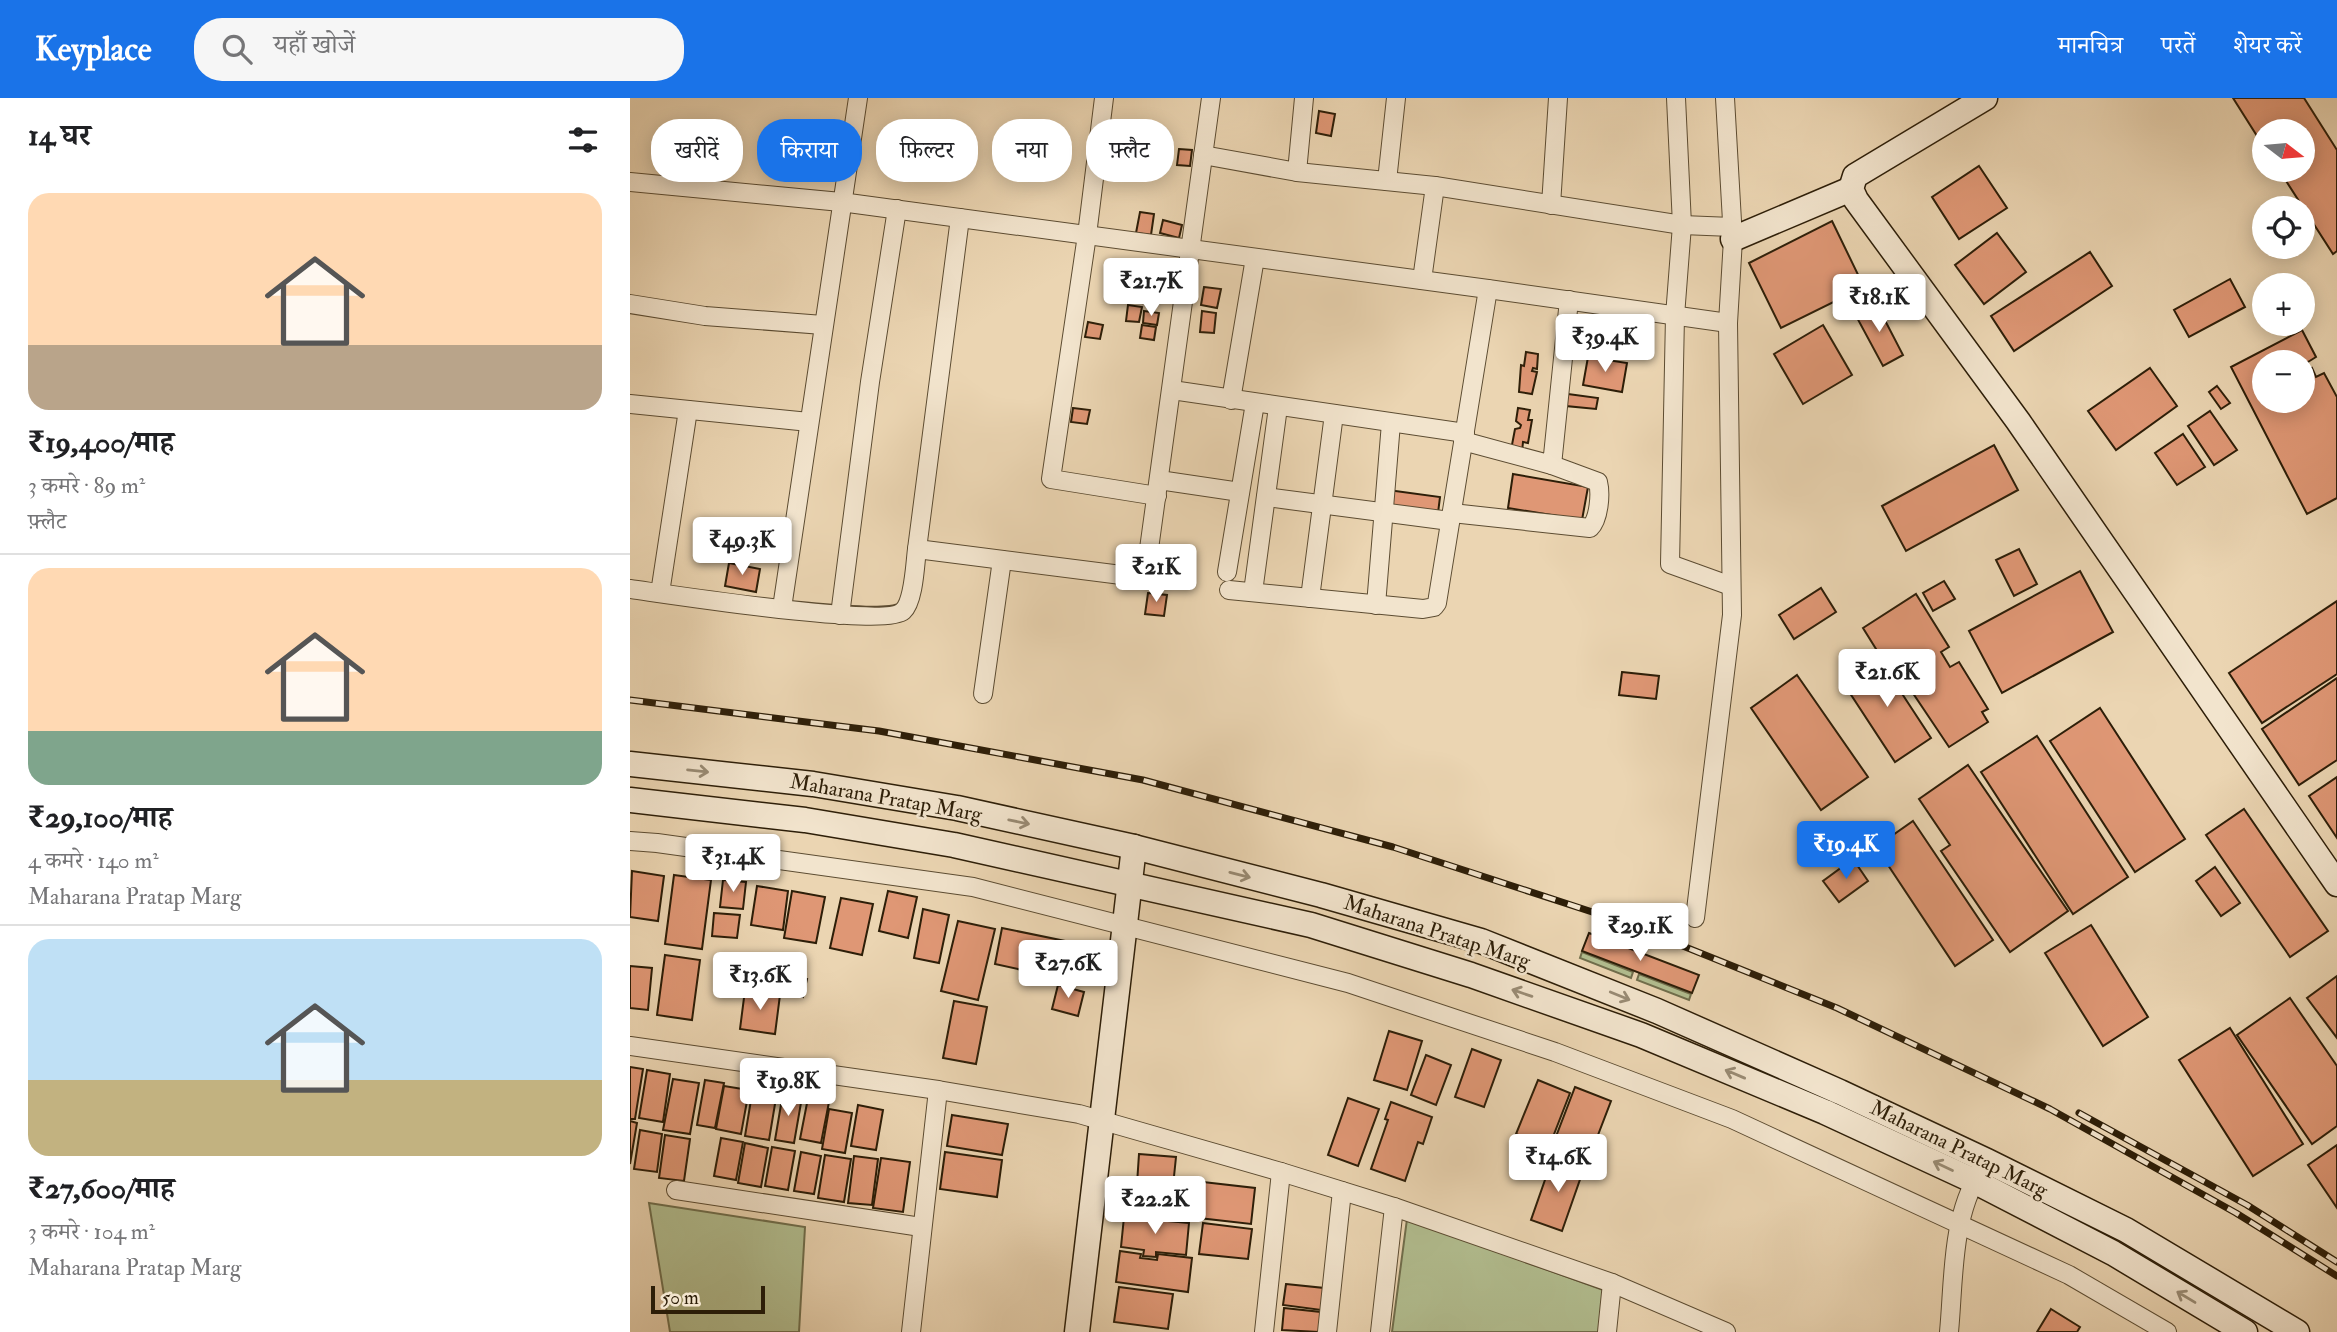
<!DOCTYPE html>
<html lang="hi">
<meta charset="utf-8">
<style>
body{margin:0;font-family:"IM FELL Double Pica","Noto Serif Devanagari",serif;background:#f6f6f6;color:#202124;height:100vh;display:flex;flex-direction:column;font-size:26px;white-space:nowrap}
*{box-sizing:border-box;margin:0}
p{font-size:23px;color:#757577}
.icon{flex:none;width:38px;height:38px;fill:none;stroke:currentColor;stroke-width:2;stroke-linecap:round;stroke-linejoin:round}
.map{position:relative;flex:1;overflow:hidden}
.panel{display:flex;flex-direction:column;background:#fff;width:630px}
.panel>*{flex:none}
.guide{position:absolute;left:21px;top:21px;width:665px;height:63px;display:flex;gap:14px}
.needle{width:46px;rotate:106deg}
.fabs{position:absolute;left:1622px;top:21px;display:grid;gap:14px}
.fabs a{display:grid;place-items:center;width:63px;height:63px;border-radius:50%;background:#fff;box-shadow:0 4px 18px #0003;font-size:35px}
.scale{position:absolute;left:21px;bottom:18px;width:114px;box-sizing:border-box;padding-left:7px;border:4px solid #2d1e08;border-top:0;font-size:19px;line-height:24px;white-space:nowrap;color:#2d1e08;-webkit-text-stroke:5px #f2e4cd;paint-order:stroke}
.price{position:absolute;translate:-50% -60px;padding:0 16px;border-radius:7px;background:#fff;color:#222;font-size:23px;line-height:46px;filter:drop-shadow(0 2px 4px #0008)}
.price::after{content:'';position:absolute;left:50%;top:42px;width:21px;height:16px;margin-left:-10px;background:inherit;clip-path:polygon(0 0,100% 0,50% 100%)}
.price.on{background:#1a73e8;color:#fff}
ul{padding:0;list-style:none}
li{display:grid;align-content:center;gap:14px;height:371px;padding:0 28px}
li+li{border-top:2px solid #e0e0e0}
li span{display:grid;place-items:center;height:217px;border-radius:21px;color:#555}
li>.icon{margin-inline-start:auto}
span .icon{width:126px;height:126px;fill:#fffc;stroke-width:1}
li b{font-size:30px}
h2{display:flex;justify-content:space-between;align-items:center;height:84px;padding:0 28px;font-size:30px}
.chip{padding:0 24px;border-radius:28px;background:#fff;box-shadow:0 4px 18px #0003;font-size:24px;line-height:63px}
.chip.on{background:#1a73e8;color:#fff}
header{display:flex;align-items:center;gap:42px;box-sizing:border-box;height:98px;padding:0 35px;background:#1a73e8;color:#fff}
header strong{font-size:33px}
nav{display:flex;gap:38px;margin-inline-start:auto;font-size:24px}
.search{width:490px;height:63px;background:#f6f6f6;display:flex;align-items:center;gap:18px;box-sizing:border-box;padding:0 24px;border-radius:28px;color:#757577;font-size:26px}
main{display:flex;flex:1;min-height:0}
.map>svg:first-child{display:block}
.green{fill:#b2be90;stroke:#706e4c;stroke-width:2}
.building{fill:#df9775;stroke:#2d1e08;stroke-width:2}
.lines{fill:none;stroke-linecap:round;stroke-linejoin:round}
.street-casing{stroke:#5c4c32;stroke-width:20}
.secondary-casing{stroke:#2d1e08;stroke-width:27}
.street{stroke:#f2e4cd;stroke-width:18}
.secondary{stroke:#f2e4cd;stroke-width:24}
.rail-casing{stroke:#2d1e08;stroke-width:7}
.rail{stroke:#f2e4cd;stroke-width:4.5;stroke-dasharray:13;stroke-linecap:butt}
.oneway{stroke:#998b74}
.labels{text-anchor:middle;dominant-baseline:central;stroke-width:5;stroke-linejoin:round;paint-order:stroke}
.street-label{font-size:21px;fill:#2d1e08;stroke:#f2e4cd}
</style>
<header>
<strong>Keyplace</strong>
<div class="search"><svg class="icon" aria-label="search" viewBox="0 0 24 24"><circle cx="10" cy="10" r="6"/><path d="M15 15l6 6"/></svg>यहाँ खोजें</div>
<nav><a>मानचित्र</a><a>परतें</a><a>शेयर करें</a></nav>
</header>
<main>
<section class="panel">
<h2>14 घर<svg class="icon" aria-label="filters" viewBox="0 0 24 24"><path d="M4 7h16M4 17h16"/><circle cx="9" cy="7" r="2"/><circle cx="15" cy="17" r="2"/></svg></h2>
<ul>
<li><span style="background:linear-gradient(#ffd9b3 70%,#b9a48a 0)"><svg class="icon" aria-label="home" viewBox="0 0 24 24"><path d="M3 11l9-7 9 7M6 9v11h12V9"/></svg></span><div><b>₹19,400/माह</b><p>3 कमरे · 89 m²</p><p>फ़्लैट</p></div></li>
<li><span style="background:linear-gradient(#ffd9b3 75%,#7fa58c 0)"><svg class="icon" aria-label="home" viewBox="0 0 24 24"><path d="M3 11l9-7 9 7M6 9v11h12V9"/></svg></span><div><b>₹29,100/माह</b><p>4 कमरे · 140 m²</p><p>Maharana Pratap Marg</p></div></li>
<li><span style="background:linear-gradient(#bfe0f5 65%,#c2b280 0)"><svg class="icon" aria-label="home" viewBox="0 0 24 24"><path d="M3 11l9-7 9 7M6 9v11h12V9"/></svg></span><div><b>₹27,600/माह</b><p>3 कमरे · 104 m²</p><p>Maharana Pratap Marg</p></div></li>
</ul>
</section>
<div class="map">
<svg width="1707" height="1234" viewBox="0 0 1707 1234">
<rect width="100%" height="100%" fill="#ebd5b2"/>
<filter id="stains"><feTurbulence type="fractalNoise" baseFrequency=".00286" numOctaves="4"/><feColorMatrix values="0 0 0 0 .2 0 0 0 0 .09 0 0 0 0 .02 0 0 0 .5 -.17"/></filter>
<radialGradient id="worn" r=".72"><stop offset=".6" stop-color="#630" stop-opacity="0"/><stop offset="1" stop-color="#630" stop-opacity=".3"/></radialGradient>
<!-- green -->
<g class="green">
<path d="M952,854l51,20 -2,6 -51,-20z"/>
<path d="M1009,876l52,20 -2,6 -52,-20z"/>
<path d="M19,1105l156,24 -6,105h-129z"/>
<path d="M777,1121l199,72 -4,41h-210z"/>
</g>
<!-- building -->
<g class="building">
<path d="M1603,0h71l33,52v101l-4,3 -54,-84h24v-39h-39v16z"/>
<path d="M689,13l16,3 -4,22 -15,-3z"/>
<path d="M549,51l13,1 -2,16 -13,-1z"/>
<path d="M1349,68l28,42 -48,31 -27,-42z"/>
<path d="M510,114l14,2 -3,21 -15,-2z"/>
<path d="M533,122l19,5 -3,13 -19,-5z"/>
<path d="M1202,123l32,66 -83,41 -32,-65z"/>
<path d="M1367,135l29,39 -42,32 -29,-39z"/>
<path d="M1460,154l22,34 -98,65 -23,-35z"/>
<path d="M505,163l14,3 -2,8 -14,-3z"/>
<path d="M502,174l16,4 -3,11 -16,-4z"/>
<path d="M1600,181l15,28 -56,30 -15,-27z"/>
<path d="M500,189l14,2 -2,14 -14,-3z"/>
<path d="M574,189l17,2 -4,19 -16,-3z"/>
<path d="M1246,205l27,52 -20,11 -28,-52z"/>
<path d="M498,207l14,2 -3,15 -13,-1z"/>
<path d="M514,213l15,2 -2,12 -14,-2z"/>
<path d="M572,213l14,2 -2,20 -14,-1z"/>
<path d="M458,224l15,3 -3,14 -15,-2z"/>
<path d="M512,227l14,2 -2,13 -14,-2z"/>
<path d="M1193,227l29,50 -49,29 -29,-50z"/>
<path d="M1672,232l14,27 -13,8v-3h-39v39h39v-34l2,5 7,-4 4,9 8,-4 13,24v101l-30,16 -76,-147z"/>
<path d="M896,254l12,2 -1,15 -4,-1 -1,3 5,1 -5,22 -13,-2 2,-27 3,1z"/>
<path d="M958,259l39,6 -5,29 -39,-7z"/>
<path d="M1520,270l27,38 -61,44 -28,-39z"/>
<path d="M1587,288l13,17 -9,6 -12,-17z"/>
<path d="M938,296l30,4 -2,11 -30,-3z"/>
<path d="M443,310l17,2 -3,14 -16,-2z"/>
<path d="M888,310l12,2 -2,10h4l-4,23 -5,-1 -1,10 -11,-2 4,-21 5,-1 1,-3 -5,-4z"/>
<path d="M1580,313l27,39 -23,15 -26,-39z"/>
<path d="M1553,336l22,33 -28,18 -22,-32z"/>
<path d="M1364,347l24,45 -112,61 -24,-45z"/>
<path d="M883,376l75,13 -6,33 -74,-12z"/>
<path d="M758,392l52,7 -2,16 -52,-6z"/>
<path d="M1389,451l18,35 -23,12 -18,-36z"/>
<path d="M99,465l31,6 -4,23 -31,-6z"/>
<path d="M1450,473l33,61 -111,61 -33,-62z"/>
<path d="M1314,483l11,18 -22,12 -10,-18z"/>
<path d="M1191,490l15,24 -42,27 -15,-24z"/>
<path d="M518,495l19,2 -3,21 -19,-2z"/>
<path d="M1286,496l33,53 -8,5 9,15 9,-5 29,47 -6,3 6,10 -39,25 -47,-70 -6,4 -33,-53z"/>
<path d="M1707,503v73l-75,49 -33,-50z"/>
<path d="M1248,559l53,81 -36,24 -53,-81z"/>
<path d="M992,574l37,4 -3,23 -37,-4z"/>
<path d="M1167,577l71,102 -47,33 -70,-102z"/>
<path d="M1707,580v82l-38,25 -37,-56z"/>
<path d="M1470,610l85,131 -50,33 -85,-131z"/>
<path d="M1407,638l91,141 -55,37 -92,-142z"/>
<path d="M1338,667l100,146 -58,41 -69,-101 9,-6 -31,-46z"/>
<path d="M1707,679v61l-28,-42z"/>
<path d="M1614,711l84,122 -38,26 -84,-122z"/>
<path d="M1283,723l80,119 -38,26 -79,-119z"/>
<path d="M1223,761l15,22 -29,21 -16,-21z"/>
<path d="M1585,769l25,36 -19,13 -25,-35z"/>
<path d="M2,773l32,5 -6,45 -28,-4z"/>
<path d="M44,777l37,5 -9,69 -37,-5z"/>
<path d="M93,782l23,2 -3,27 -23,-2z"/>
<path d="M127,788l31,5 -5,39 -32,-5z"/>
<path d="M162,793l33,6 -9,46 -32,-5z"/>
<path d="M258,793l29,6 -9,41 -29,-7z"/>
<path d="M211,800l32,6 -11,51 -32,-7z"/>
<path d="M293,811l26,6 -10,48 -25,-5z"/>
<path d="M84,815l26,2 -3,23 -25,-2z"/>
<path d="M328,823l37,8 -17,71 -37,-9z"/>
<path d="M1461,827l57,92 -45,29 -58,-93z"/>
<path d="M372,830l78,16 -8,37 -77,-17z"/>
<path d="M959,835l110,42 -7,18 -110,-42z"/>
<path d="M119,856l25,5 -6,31 -25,-5z"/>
<path d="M35,857l35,5 -8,60 -35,-5z"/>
<path d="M0,868l22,2 -4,42 -18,-2z"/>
<path d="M157,877l20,4 -4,18 -20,-4z"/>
<path d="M1707,878v62l-30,-40z"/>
<path d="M428,887l26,7 -6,24 -26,-7z"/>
<path d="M115,892l35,5 -5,39 -35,-5z"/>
<path d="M1660,900l47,68v60l-25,18 -75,-109z"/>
<path d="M324,903l33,6 -11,57 -33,-6z"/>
<path d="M1600,930l73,116 -50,32 -74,-116z"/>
<path d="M759,933l33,10 -15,49 -33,-10z"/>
<path d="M842,951l29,11 -17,47 -29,-10z"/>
<path d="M796,957l25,10 -15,40 -25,-10z"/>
<path d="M0,969l13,2 -8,50h-5z"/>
<path d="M17,972l23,4 -7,48 -24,-4z"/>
<path d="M43,981l26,4 -9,51 -27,-4z"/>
<path d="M75,982l19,3 -9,45 -18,-3z"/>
<path d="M908,982l32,13 -21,54 -33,-13z"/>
<path d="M94,988l25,4 -8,44 -25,-5z"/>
<path d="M945,989l36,14 -23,60 -36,-14z"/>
<path d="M123,990l24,4 -8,48 -24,-4z"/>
<path d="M153,995l19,4 -8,46 -19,-3z"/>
<path d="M178,1000l21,4 -8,41 -21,-4z"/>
<path d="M718,1000l31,11 -21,57 -30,-11z"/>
<path d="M761,1004l41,15 -9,27 -5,-2 -13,39 -34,-12 17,-49 -3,-1z"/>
<path d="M228,1007l25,5 -7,40 -25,-4z"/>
<path d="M199,1011l23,4 -7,40 -23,-4z"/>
<path d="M322,1017l56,9 -6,31 -55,-9z"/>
<path d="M0,1023l7,2 -7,41z"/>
<path d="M10,1032l22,4 -5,38 -23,-3z"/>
<path d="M35,1037l25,4 -6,42 -25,-3z"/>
<path d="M91,1040l22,4 -7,38 -22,-4z"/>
<path d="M115,1045l23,5 -7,39 -23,-4z"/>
<path d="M1707,1047v63l-29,-43z"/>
<path d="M142,1049l23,4 -7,39 -23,-4z"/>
<path d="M171,1054l20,4 -7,38 -20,-3z"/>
<path d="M315,1054l57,8 -5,37 -57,-8z"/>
<path d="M509,1056l37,3 -3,29 -36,-2z"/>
<path d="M195,1057l26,4 -7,43 -26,-4z"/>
<path d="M224,1058l24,3 -6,46 -24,-2z"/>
<path d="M923,1059l31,11 -22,63 -31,-11z"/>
<path d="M251,1060l29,4 -7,50 -30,-4z"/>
<path d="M573,1084l52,6 -4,36 -52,-6z"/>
<path d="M504,1092l39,2 -1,21 -39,-3z"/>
<path d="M494,1119l65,6 -3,32 -30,-3v5l-13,-1 1,-6 -23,-3z"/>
<path d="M573,1125l49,6 -4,30 -49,-5z"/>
<path d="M490,1153l21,3 -1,4 17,2 1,-6 34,4 -4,34 -72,-10z"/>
<path d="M656,1186l38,4 -3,22 -38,-5z"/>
<path d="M489,1189l54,7 -5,35 -54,-7z"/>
<path d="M654,1210l37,4 -2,20 -37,-2z"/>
<path d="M1421,1211l29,18 -3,5h-40z"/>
</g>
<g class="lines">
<defs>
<g id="street">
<path d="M474,0l-17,137 -36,244 106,17"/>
<path d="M1046,0l6,127 -7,91 -5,248 61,22"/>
<path d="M573,57l94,17 138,14 247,39 50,2"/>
<path d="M667,74l7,-74"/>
<path d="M757,83l9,-83"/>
<path d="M0,84l211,20 647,87 240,34"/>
<path d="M921,107l7,-107"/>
<path d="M792,182l13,-94"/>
<path d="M0,206l75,12 118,9"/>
<path d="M542,292l293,43"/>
<path d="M601,302l24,-142"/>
<path d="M0,306l179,18"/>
<path d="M833,343l89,24 17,-165"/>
<path d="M529,382l81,12"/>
<path d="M636,399l184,24"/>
<path d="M822,415l138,15c9,-9 11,-34 8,-46l-46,-17"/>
<path d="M287,451l228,29 66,-480"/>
<path d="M597,474l28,-169"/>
<path d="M0,491c37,5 255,39 273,22 11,-10 12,-47 14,-62l43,-331"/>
<path d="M599,492l194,19 11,-2 3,-4 51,-314"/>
<path d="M623,494l25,-185"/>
<path d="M30,495l28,-183"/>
<path d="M680,500l24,-184"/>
<path d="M746,507l15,-182"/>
<path d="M152,510l76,-510"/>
<path d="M210,517l30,-233 27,-173"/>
<path d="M353,596l19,-134"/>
<path d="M0,743l27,2 316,44 375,96 207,69 177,67 337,156 98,57"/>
<path d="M1065,820l37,-303 -4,-292 5,-84 -8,-141"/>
<path d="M0,948l308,44 141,24 202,58 113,35 218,76 114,49"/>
<path d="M46,1092l245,37"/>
<path d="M281,1234l27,-242"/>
<path d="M634,1234l17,-160"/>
<path d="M697,1234l15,-141"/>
<path d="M750,1234l14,-125"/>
<path d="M977,1234l5,-49"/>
<path d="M1319,1234c5,-52 2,-114 31,-160"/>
</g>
<g id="secondary">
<path d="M1355,0l-130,78 -4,13 5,11 162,221 319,463"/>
<path d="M1103,141l118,-50"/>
<path d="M0,666l183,20 144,24 177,39 187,48 160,46 176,70 183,81 147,69 139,69 171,102"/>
<path d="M0,702l175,20 149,25 357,80 160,50 170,60 184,77 149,69 139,72 132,79"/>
<path d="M447,1234l57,-485"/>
</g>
</defs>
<!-- street casing -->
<use href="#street" class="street-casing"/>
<!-- secondary casing -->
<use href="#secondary" class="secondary-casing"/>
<!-- street -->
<use href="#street" class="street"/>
<!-- secondary -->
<use href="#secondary" class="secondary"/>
<defs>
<g id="rail">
<path d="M0,602l249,31 264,49 250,67 230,75 214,86 213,101 186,104 101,63"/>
<path d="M1449,1015l168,92 90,57"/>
</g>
</defs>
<!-- rail casing -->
<use href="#rail" class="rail-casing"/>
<!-- rail -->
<use href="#rail" class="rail"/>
</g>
<!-- one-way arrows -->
<defs><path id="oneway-shaft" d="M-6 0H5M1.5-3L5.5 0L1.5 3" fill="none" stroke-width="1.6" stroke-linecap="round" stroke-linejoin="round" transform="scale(1.75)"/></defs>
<g class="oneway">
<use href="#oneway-shaft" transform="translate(68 673) rotate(6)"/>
<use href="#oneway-shaft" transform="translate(389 724) rotate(12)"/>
<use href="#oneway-shaft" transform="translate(610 777) rotate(14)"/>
<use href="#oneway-shaft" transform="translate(892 895) rotate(-161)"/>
<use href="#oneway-shaft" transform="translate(990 898) rotate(22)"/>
<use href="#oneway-shaft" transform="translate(1105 976) rotate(-157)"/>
<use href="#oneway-shaft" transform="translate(1313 1068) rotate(-155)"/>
<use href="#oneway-shaft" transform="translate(1556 1199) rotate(-149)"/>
</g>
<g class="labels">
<!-- street labels -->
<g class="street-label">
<text transform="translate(256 700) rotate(10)">Maharana Pratap Marg</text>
<text transform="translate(807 834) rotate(18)">Maharana Pratap Marg</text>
<text transform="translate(1329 1051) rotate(26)">Maharana Pratap Marg</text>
</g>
</g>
<rect width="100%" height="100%" filter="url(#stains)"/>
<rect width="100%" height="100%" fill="url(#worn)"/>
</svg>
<div class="fabs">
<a><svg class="needle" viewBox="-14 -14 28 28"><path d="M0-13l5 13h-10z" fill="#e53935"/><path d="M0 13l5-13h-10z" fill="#757577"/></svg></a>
<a><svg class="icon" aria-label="locate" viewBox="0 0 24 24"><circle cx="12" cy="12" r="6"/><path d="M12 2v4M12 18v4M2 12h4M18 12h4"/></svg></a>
<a>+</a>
<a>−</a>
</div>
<div class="scale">50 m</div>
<b class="price" style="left:521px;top:220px">₹21.7K</b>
<b class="price" style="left:1249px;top:236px">₹18.1K</b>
<b class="price" style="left:975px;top:276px">₹39.4K</b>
<b class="price" style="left:112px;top:479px">₹49.3K</b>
<b class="price" style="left:526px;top:506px">₹21K</b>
<b class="price" style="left:1257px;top:611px">₹21.6K</b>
<b class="price on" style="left:1216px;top:783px">₹19.4K</b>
<b class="price" style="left:103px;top:796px">₹31.4K</b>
<b class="price" style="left:1010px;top:865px">₹29.1K</b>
<b class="price" style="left:438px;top:902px">₹27.6K</b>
<b class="price" style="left:130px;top:914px">₹13.6K</b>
<b class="price" style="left:158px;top:1020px">₹19.8K</b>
<b class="price" style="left:928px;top:1096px">₹14.6K</b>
<b class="price" style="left:525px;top:1138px">₹22.2K</b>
<div class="guide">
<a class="chip">खरीदें</a>
<a class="chip on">किराया</a>
<a class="chip">फ़िल्टर</a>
<a class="chip">नया</a>
<a class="chip">फ़्लैट</a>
</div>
</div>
</main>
